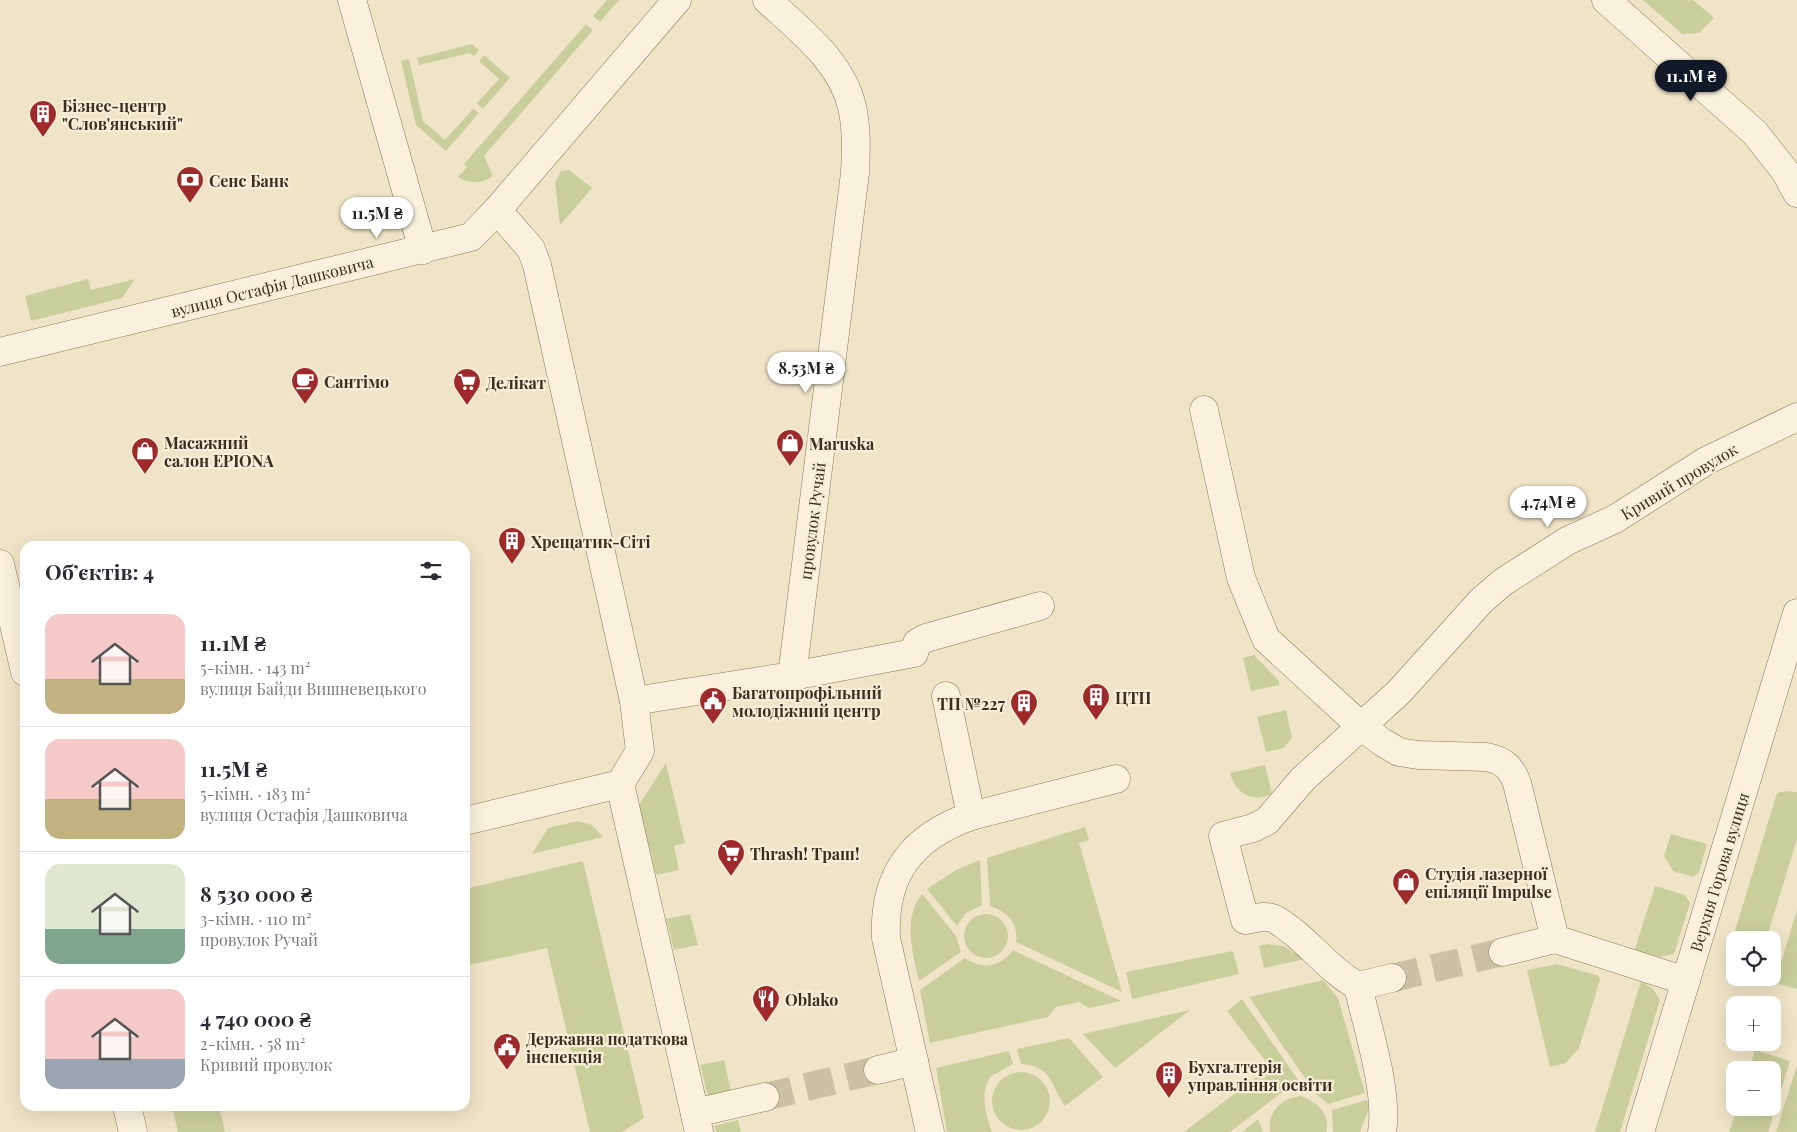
<!DOCTYPE html>
<html lang="uk">
<meta charset="utf-8">
<style>
body{margin:0;font-family:"Playfair Display",serif;background:#f2f2f3;color:#2b2b33;height:100vh;display:flex;flex-direction:column;font-size:19px;white-space:nowrap}
*{box-sizing:border-box;margin:0}
p{font-size:16px;color:#7c7c81}
.icon{flex:none;width:28px;height:28px;fill:none;stroke:currentColor;stroke-width:2;stroke-linecap:round;stroke-linejoin:round}
.map{position:relative;flex:1;overflow:hidden}
.panel{position:absolute;left:20px;top:541px;width:450px;height:570px;display:flex;flex-direction:column;background:#fff;border-radius:15px;box-shadow:0 5px 20px #0002}
.panel>*{flex:none}
.controls{position:absolute;left:1726px;top:931px;display:grid;gap:10px}
.controls a{display:grid;place-items:center;width:55px;height:55px;border-radius:10px;background:#fff;box-shadow:0 5px 20px #0002;font-size:25px}
.price{position:absolute;translate:-50% -42px;padding:0 11px;border-radius:18px;background:#fff;color:#222;font-size:16px;line-height:32px;filter:drop-shadow(0 1px 2px #0008)}
.price::after{content:'';position:absolute;left:50%;top:30px;width:15px;height:11px;margin-left:-8px;background:inherit;clip-path:polygon(0 0,100% 0,50% 100%)}
.price.selected{background:#111827;color:#fff}
ul{padding:0;list-style:none}
li{display:flex;align-items:center;gap:15px;height:125px;padding:0 25px}
li+li{border-top:1px solid #e1e1e2}
li span{display:grid;place-items:center;flex:none;width:140px;height:100px;border-radius:15px;color:#555}
li>.icon{margin-inline-start:auto}
span .icon{width:60px;height:60px;fill:#fffc;stroke-width:1}
li b{font-size:21px}
h2{display:flex;justify-content:space-between;align-items:center;height:60px;padding:0 25px;font-size:21px}
.map>svg:first-child{display:block}
.green{fill:#c9cf9b}
.lines{fill:none;stroke-linecap:round;stroke-linejoin:round}
.minor-tunnel{stroke:#ccc0a6;stroke-width:28;stroke-dasharray:28 14;stroke-linecap:butt}
.minor-casing{stroke:#8d765c;stroke-width:29}
.minor{stroke:#faf1dc;stroke-width:28}
.labels{text-anchor:middle;dominant-baseline:central;stroke-width:4.5;stroke-linejoin:round;paint-order:stroke}
.poi-label{font-size:16px;font-weight:bold;fill:#3d2e20;stroke:#f7eed8;text-anchor:start}
.street-label{font-size:16px;fill:#3d2e20;stroke:#f7eed8}
</style>
<div class="map">
<svg width="1797" height="1132" viewBox="0 0 1797 1132">
<rect width="100%" height="100%" fill="#f0e4c8"/>
<!-- green -->
<g class="green">
<path d="M607,0h12l-19,22 -7,-6z"/>
<path d="M1643,0h50l21,18 -15,15 -17,1z"/>
<path d="M586,24l7,6 -109,126 9,20c-10,8 -25,8 -35,1l9,-10 -3,-3z"/>
<path d="M472,44l7,6 -5,6 -4,-3 -51,12 -2,-7z"/>
<path d="M484,55l26,23 -27,31 -6,-6 22,-24 -20,-18z"/>
<path d="M409,59l14,62 22,19 28,-31 6,4 -33,38 -30,-26 -15,-64z"/>
<path d="M569,170l23,18 -32,37 -5,-42 6,-12z"/>
<path d="M88,279l3,11 44,-11 -13,19 -91,23 -6,-25z"/>
<path d="M1254,655l25,26v4l-28,6 -8,-33z"/>
<path d="M1286,710l6,28 -8,10 -18,4 -9,-35z"/>
<path d="M666,763l19,80 -11,3 5,24 -23,5 -17,-70z"/>
<path d="M1265,765l7,29c-20,9 -36,0 -42,-21z"/>
<path d="M1786,791l11,1v47l-31,101h-31v19l-8,-2 50,-164z"/>
<path d="M578,821l14,4 11,12 -71,17 16,-26z"/>
<path d="M1085,827l4,13 -10,3 43,149 -106,-50c3,-19 -10,-31 -26,-36l-3,-48z"/>
<path d="M1671,834l36,10 -8,28 -6,5 -20,-6 -9,-15z"/>
<path d="M980,860l2,45 -16,8 -9,13 -30,-37 29,-19z"/>
<path d="M583,861l61,257 -22,14h-32l-43,-184 -82,18v-77z"/>
<path d="M1655,886l30,9 5,8 -16,51 -14,3 -26,-5z"/>
<path d="M922,894l34,42 5,16 -42,29c-6,-28 -17,-62 3,-87z"/>
<path d="M1797,910v79l-22,-6z"/>
<path d="M690,914l8,31 -24,5 -8,-31z"/>
<circle cx="986" cy="936" r="22"/>
<path d="M1267,944l16,2 22,13 -41,9 -5,-22z"/>
<path d="M1013,950l108,51 -32,7 -10,-6 -23,5 -8,10 -118,26 -10,-53 45,-32c18,13 36,8 48,-8z"/>
<path d="M1233,951l6,23 -107,25 -6,-27z"/>
<path d="M1557,964l42,12 1,4 -21,68 -13,15 -16,4 -23,-97z"/>
<path d="M1323,980l15,18 27,95 -37,11 -12,-10 -67,-97z"/>
<path d="M1641,981l12,8 7,11 -40,132h-25z"/>
<path d="M1242,999l56,81 -68,52h-46l86,-65 -43,-56z"/>
<path d="M1190,1010l-75,58 -32,-34z"/>
<path d="M1069,1038l34,39 -38,29c-15,-21 -12,-40 -44,-42l-4,-15z"/>
<path d="M1755,1050l35,11 -22,71h-39l8,-24h35v-38h-23z"/>
<path d="M1009,1051l4,13 -22,12c-12,19 -5,37 1,56h-45l-11,-64z"/>
<path d="M724,1060l7,31 -23,5 -8,-31z"/>
<path d="M1797,1065v67h-21z"/>
<circle cx="1021" cy="1101" r="29"/>
<path d="M1301,1096c16,6 30,18 25,36h-56c-2,-22 11,-33 31,-36z"/>
<path d="M1367,1100l2,8 -9,24h-27l-1,-22z"/>
<path d="M172,1106h47l6,26h-47z"/>
<path d="M1258,1119l5,13h-21z"/>
<path d="M738,1120l3,12h-25l-2,-6z"/>
</g>
<g class="lines">
<!-- minor-tunnel -->
<g class="minor-tunnel">
<path d="M1392,978l111,-26"/>
<path d="M765,1097l113,-27"/>
</g>
<defs>
<g id="minor">
<path d="M352,0l71,250"/>
<path d="M1606,0l149,133 30,38 12,22"/>
<path d="M497,210l34,39 6,16 97,436 6,50 -20,33 79,348"/>
<path d="M0,352l471,-115 26,-27 180,-210"/>
<path d="M1204,410l37,168 25,61 96,88 20,15 17,10 19,3 68,2c17,3 25,10 31,26l38,156 131,42"/>
<path d="M0,564l25,108"/>
<path d="M792,676l122,-23 3,-10 9,-5 114,-32"/>
<path d="M634,701l158,-25 63,-503c1,-21 2,-45 -3,-66 -10,-45 -52,-77 -85,-107"/>
<path d="M971,816l145,-37"/>
<path d="M465,821l155,-37"/>
<path d="M1503,952l52,-13"/>
<path d="M1392,978l-34,8c-26,-14 -43,-37 -66,-55 -6,-4 -13,-11 -20,-13 -8,-3 -19,1 -27,2l-22,-84 30,-8 14,-7 36,-42 96,-87 82,-91 22,-19 64,-41 48,-22 91,-58 91,-44"/>
<path d="M1358,986c9,40 31,107 24,146"/>
<path d="M878,1070l36,-9"/>
<path d="M127,1106l6,26"/>
<path d="M695,1113l70,-16"/>
<path d="M930,1132l-44,-194c-3,-64 26,-101 85,-122l-25,-120"/>
<path d="M1640,1132l157,-519"/>
</g>
</defs>
<!-- minor casing -->
<use href="#minor" class="minor-casing"/>
<!-- minor -->
<use href="#minor" class="minor"/>
</g>
<!-- icons -->
<defs>
<symbol id="building-pin" viewBox="-11 -11 22 30"><path d="M0 17L-7.5 6A9.5 9.5 0 1 1 7.5 6Z" fill="#9e2a2b" stroke="#f7eed8"/><path d="M-4-6H4V6H1V3H-1V6H-4ZM-2.5-4.3h1.7v1.8h-1.7ZM.8-4.3h1.7v1.8H.8ZM-2.5-1h1.7V.8h-1.7ZM.8-1h1.7V.8H.8Z" fill="#fff"/></symbol>
<symbol id="bank-pin" viewBox="-11 -11 22 30"><path d="M0 17L-7.5 6A9.5 9.5 0 1 1 7.5 6Z" fill="#9e2a2b" stroke="#f7eed8"/><path d="M-6-4H6V4H-6ZM0-2.3a2.3 2.3 0 1 0 0 4.6a2.3 2.3 0 1 0 0-4.6Z" fill="#fff"/></symbol>
<symbol id="cafe-pin" viewBox="-11 -11 22 30"><path d="M0 17L-7.5 6A9.5 9.5 0 1 1 7.5 6Z" fill="#9e2a2b" stroke="#f7eed8"/><path d="M-5.5-4.5H6V0H3Q3 3.5 0 3.5H-2.5Q-5.5 3.5-5.5 0ZM3-3.2v2h1.7v-2ZM-6 4.5H4V6H-6Z" fill="#fff"/></symbol>
<symbol id="supermarket-pin" viewBox="-11 -11 22 30"><path d="M0 17L-7.5 6A9.5 9.5 0 1 1 7.5 6Z" fill="#9e2a2b" stroke="#f7eed8"/><path d="M-6-5.5h2.5l.6 2H6L4.5 2H-2.5L-4.4-4H-6ZM-1.5 3.2a1.3 1.3 0 1 0 .1 0ZM3 3.2a1.3 1.3 0 1 0 .1 0Z" fill="#fff"/></symbol>
<symbol id="shop-pin" viewBox="-11 -11 22 30"><path d="M0 17L-7.5 6A9.5 9.5 0 1 1 7.5 6Z" fill="#9e2a2b" stroke="#f7eed8"/><path d="M-5-2.5h2.3a2.7 3.5 0 0 1 5.4 0H5L5.5 6h-11ZM-1.5-2.5h3a1.5 2.3 0 0 0-3 0Z" fill="#fff"/></symbol>
<symbol id="civic-pin" viewBox="-11 -11 22 30"><path d="M0 17L-7.5 6A9.5 9.5 0 1 1 7.5 6Z" fill="#9e2a2b" stroke="#f7eed8"/><path d="M-.6-6.5H3V-4.5H.6V-3L4-1V1h2V6H-6V1h2V-1L-.6-3ZM-1.2 2.5V6h2.4V2.5Z" fill="#fff"/></symbol>
<symbol id="restaurant-pin" viewBox="-11 -11 22 30"><path d="M0 17L-7.5 6A9.5 9.5 0 1 1 7.5 6Z" fill="#9e2a2b" stroke="#f7eed8"/><path d="M-5-6h1v4h1v-4h1v4h1v-4h1v5L-1.5 .5V6h-2V.5L-5-1ZM5-6V6H3V1.5H1.5Q1.5-4 5-6Z" fill="#fff"/></symbol>
</defs>
<g fill-rule="evenodd">
<use href="#building-pin" x="27" y="98" width="32" height="43"/>
<use href="#bank-pin" x="174" y="164" width="32" height="43"/>
<use href="#cafe-pin" x="289" y="365" width="32" height="43"/>
<use href="#supermarket-pin" x="451" y="366" width="32" height="43"/>
<use href="#shop-pin" x="774" y="427" width="32" height="43"/>
<use href="#shop-pin" x="129" y="435" width="32" height="43"/>
<use href="#building-pin" x="496" y="525" width="32" height="43"/>
<use href="#building-pin" x="1080" y="681" width="32" height="43"/>
<use href="#civic-pin" x="697" y="685" width="32" height="43"/>
<use href="#building-pin" x="1008" y="687" width="32" height="43"/>
<use href="#supermarket-pin" x="715" y="837" width="32" height="43"/>
<use href="#shop-pin" x="1390" y="866" width="32" height="43"/>
<use href="#restaurant-pin" x="750" y="983" width="32" height="43"/>
<use href="#civic-pin" x="491" y="1031" width="32" height="43"/>
<use href="#building-pin" x="1153" y="1059" width="32" height="43"/>
</g>
<g class="labels">
<!-- poi labels -->
<g class="poi-label">
<text x="62" y="105">Бізнес-центр<tspan x="62" dy="18">"Слов'янський"</tspan></text>
<text x="209" y="180">Сенс Банк</text>
<text x="324" y="381">Сантімо</text>
<text x="486" y="382">Делікат</text>
<text x="164" y="442">Масажний<tspan x="164" dy="18">салон EPIONA</tspan></text>
<text x="809" y="443">Maruska</text>
<text x="531" y="541">Хрещатик-Сіті</text>
<text x="732" y="692">Багатопрофільний<tspan x="732" dy="18">молодіжний центр</tspan></text>
<text x="1115" y="697">ЦТП</text>
<text x="1005" y="703" text-anchor="end">ТП №227</text>
<text x="750" y="853">Thrash! Траш!</text>
<text x="1425" y="873">Студія лазерної<tspan x="1425" dy="18">епіляції Impulse</tspan></text>
<text x="785" y="999">Oblako</text>
<text x="526" y="1038">Державна податкова<tspan x="526" dy="18">інспекція</tspan></text>
<text x="1188" y="1066">Бухгалтерія<tspan x="1188" dy="18">управління освіти</tspan></text>
</g>
<!-- street labels -->
<g class="street-label">
<text transform="translate(272 286) rotate(-14)">вулиця Остафія Дашковича</text>
<text transform="translate(1679 481) rotate(-31)">Кривий провулок</text>
<text transform="translate(812 521) rotate(-83)">провулок Ручай</text>
<text transform="translate(1719 872) rotate(-73)">Верхня Горова вулиця</text>
</g>
</g>
</svg>
<div class="controls">
<a><svg class="icon" aria-label="locate" viewBox="0 0 24 24"><circle cx="12" cy="12" r="6"/><path d="M12 2v4M12 18v4M2 12h4M18 12h4"/></svg></a>
<a>+</a>
<a>−</a>
</div>
<b class="price selected" style="left:1691px;top:102px">11.1M ₴</b>
<b class="price" style="left:377px;top:239px">11.5M ₴</b>
<b class="price" style="left:806px;top:394px">8.53M ₴</b>
<b class="price" style="left:1548px;top:528px">4.74M ₴</b>
<section class="panel">
<h2>Об’єктів: 4<svg class="icon" aria-label="filters" viewBox="0 0 24 24"><path d="M4 7h16M4 17h16"/><circle cx="9" cy="7" r="2"/><circle cx="15" cy="17" r="2"/></svg></h2>
<ul>
<li><span style="background:linear-gradient(#f6c9c9 65%,#c2b280 0)"><svg class="icon" aria-label="home" viewBox="0 0 24 24"><path d="M3 11l9-7 9 7M6 9v11h12V9"/></svg></span><div><b>11.1M ₴</b><p>5-кімн. · 143 m²</p><p>вулиця Байди Вишневецького</p></div></li>
<li><span style="background:linear-gradient(#f6c9c9 60%,#c2b280 0)"><svg class="icon" aria-label="home" viewBox="0 0 24 24"><path d="M3 11l9-7 9 7M6 9v11h12V9"/></svg></span><div><b>11.5M ₴</b><p>5-кімн. · 183 m²</p><p>вулиця Остафія Дашковича</p></div></li>
<li><span style="background:linear-gradient(#dfe7d0 65%,#7fa58c 0)"><svg class="icon" aria-label="home" viewBox="0 0 24 24"><path d="M3 11l9-7 9 7M6 9v11h12V9"/></svg></span><div><b>8 530 000 ₴</b><p>3-кімн. · 110 m²</p><p>провулок Ручай</p></div></li>
<li><span style="background:linear-gradient(#f6c9c9 70%,#9aa5b1 0)"><svg class="icon" aria-label="home" viewBox="0 0 24 24"><path d="M3 11l9-7 9 7M6 9v11h12V9"/></svg></span><div><b>4 740 000 ₴</b><p>2-кімн. · 58 m²</p><p>Кривий провулок</p></div></li>
</ul>
</section>
</div>
